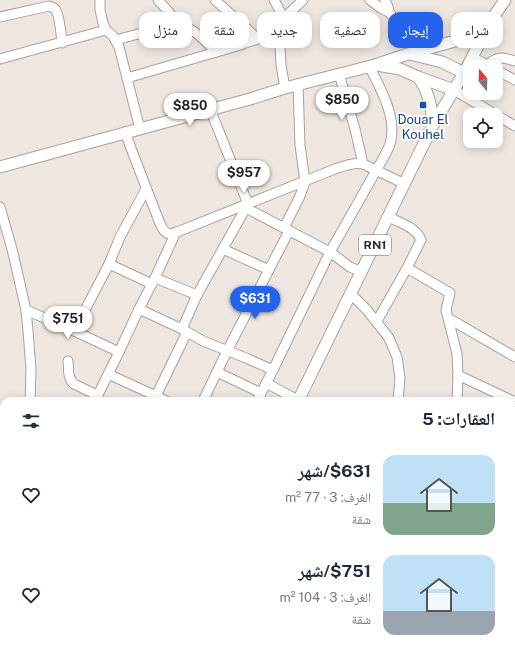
<!DOCTYPE html>
<html lang="ar">
<meta charset="utf-8">
<style>
body{margin:0;font-family:"Public Sans","Noto Naskh Arabic",sans-serif;background:#f2f2f3;color:#1f2937;direction:rtl;height:100vh;display:flex;flex-direction:column;font-size:15px;white-space:nowrap}
*{box-sizing:border-box;margin:0}
p{font-size:13px;color:#747a83}
.icon{flex:none;width:22px;height:22px;fill:none;stroke:currentColor;stroke-width:2;stroke-linecap:round;stroke-linejoin:round}
.map{position:relative;flex:1;overflow:hidden;direction:ltr}
.details{position:absolute;left:0px;top:397px;width:515px;height:256px;display:flex;flex-direction:column;background:#fff;border-radius:12px 12px 0 0;box-shadow:0 2px 10px #0003;direction:rtl}
.details>*{flex:none}
.hud{position:absolute;left:12px;top:12px;width:491px;height:36px;direction:rtl;display:flex;gap:8px}
.needle{width:26px;rotate:341deg}
.fabs{position:absolute;left:463px;top:60px;display:grid;gap:8px}
.fabs a{display:grid;place-items:center;width:40px;height:40px;border-radius:8px;background:#fff;box-shadow:0 2px 10px #0003;font-size:20px}
.price{position:absolute;translate:-50% -34px;padding:0 9px;border-radius:14px;background:#fff;color:#222;font-size:13px;line-height:26px;filter:drop-shadow(0 1px 2px #0008)}
.price::after{content:'';position:absolute;left:50%;top:24px;width:12px;height:9px;margin-left:-6px;background:inherit;clip-path:polygon(0 0,100% 0,50% 100%)}
.price.current{background:#2563eb;color:#fff}
ul{padding:0;list-style:none}
li{display:flex;align-items:center;gap:12px;height:100px;padding:0 20px}
li span{display:grid;place-items:center;flex:none;width:112px;height:80px;border-radius:12px;color:#555}
li>.icon{margin-inline-start:auto}
span .icon{width:48px;height:48px;fill:#fffc;stroke-width:1}
li b{font-size:17px}
h2{display:flex;justify-content:space-between;align-items:center;height:48px;padding:0 20px;font-size:17px}
.pill{padding:0 14px;border-radius:12px;background:#fff;box-shadow:0 2px 10px #0003;font-size:14px;line-height:36px}
.pill.current{background:#2563eb;color:#fff}
.map>svg:first-child{display:block}
.lines{fill:none;stroke-linecap:round;stroke-linejoin:round}
.minor-casing{stroke:#a8a19c;stroke-width:11}
.major-casing{stroke:#a8a19c;stroke-width:13}
.minor{stroke:#fff;stroke-width:9}
.major{stroke:#fff;stroke-width:11}
.transit-dot{fill:#1a4fb4;stroke:#fff;stroke-width:1.5}
.labels{text-anchor:middle;dominant-baseline:central;stroke-width:3.5;stroke-linejoin:round;paint-order:stroke}
.shield{fill:#fff;stroke:#6d6b69;stroke-width:1}
.shield-label{font-size:12px;font-weight:bold;fill:#2e2b29}
.transit-label{font-size:13px;fill:#164399;stroke:#fff}
</style>
<div class="map">
<svg width="515" height="653" viewBox="0 0 515 653">
<rect width="100%" height="100%" fill="#eee7e1"/>
<g class="lines">
<defs>
<g id="minor">
<path d="M100,0v10l3,13 3,7 7,6 6,11 21,82"/>
<path d="M158,0l9,10 13,16"/>
<path d="M215,0l43,39"/>
<path d="M274,0l8,15 1,4 -2,12 -1,14 1,20 4,23"/>
<path d="M370,0l12,9 7,3"/>
<path d="M385,0l3,7 1,5 30,39"/>
<path d="M0,17l49,-11c2,1 4,1 6,3 5,6 6,26 7,34"/>
<path d="M283,19l20,-19"/>
<path d="M116,40c17,-4 56,-18 72,-12 11,5 19,15 28,24"/>
<path d="M472,57l19,10"/>
<path d="M0,59l106,-29"/>
<path d="M487,65c10,-9 15,-8 28,-4"/>
<path d="M496,70l19,10"/>
<path d="M339,74l16,55 8,35"/>
<path d="M127,78l110,-32 44,-15"/>
<path d="M454,90l61,36"/>
<path d="M125,132l7,19 27,70c3,7 5,13 13,13l163,-65c9,-3 19,-7 28,-5l42,20"/>
<path d="M0,207l12,42 14,61 2,21 3,38 -1,32"/>
<path d="M246,208l84,44 20,15 12,5"/>
<path d="M389,217c11,6 27,10 32,23l-14,28"/>
<path d="M284,228l16,-32 5,-14 -5,-37 -2,-61"/>
<path d="M223,249l46,21"/>
<path d="M109,264l11,-27 26,-48"/>
<path d="M155,278l42,17"/>
<path d="M351,294l16,16 22,28 8,19 3,21 -2,23"/>
<path d="M139,309l43,20 21,12 43,17 27,12"/>
<path d="M26,310l44,19 49,23"/>
<path d="M448,318l67,39"/>
<path d="M377,321l30,-53 43,25 -4,17 11,44 1,21 -1,26"/>
<path d="M182,329l15,-34 51,-91 -38,-95"/>
<path d="M74,331l35,-67 43,20"/>
<path d="M68,361c1,8 -1,17 6,23l23,11"/>
<path d="M217,372l44,21"/>
<path d="M108,374l48,22 31,-64"/>
<path d="M458,375l57,27"/>
<path d="M266,383l32,17"/>
<path d="M95,401l24,-49 20,-43 16,-31 21,-46"/>
<path d="M153,401l3,-5 10,5"/>
<path d="M203,401l24,-50 62,-120"/>
<path d="M257,401l16,-31 57,-118 55,-97c2,-4 4,-8 5,-11 8,-25 -10,-57 -21,-78"/>
<path d="M511,434l4,-8"/>
<path d="M511,445l4,2"/>
<path d="M511,499l4,2"/>
<path d="M0,523l4,1"/>
<path d="M511,526l4,-8"/>
<path d="M0,594l4,2"/>
<path d="M511,621l4,-9"/>
<path d="M0,635l4,2"/>
<path d="M27,649l8,4"/>
<path d="M109,649l1,4"/>
<path d="M197,649l6,4"/>
<path d="M484,649l8,4"/>
</g>
<g id="major">
<path d="M410,54l32,8 22,11"/>
<path d="M377,65l23,4 18,8 36,13"/>
<path d="M418,77c11,14 14,31 15,48"/>
<path d="M0,167l250,-68 35,-11 90,-23 33,-11 47,-13 20,-9 17,-13"/>
<path d="M298,401l135,-276 31,-52 28,-54 13,-19"/>
<path d="M172,653l2,-4"/>
</g>
</defs>
<!-- minor casing -->
<use href="#minor" class="minor-casing"/>
<!-- major casing -->
<use href="#major" class="major-casing"/>
<!-- minor -->
<use href="#minor" class="minor"/>
<!-- major -->
<use href="#major" class="major"/>
</g>
<!-- markers -->
<rect class="transit-dot" x="419" y="101" width="8" height="8" rx="2"/>
<g class="labels">
<!-- shield labels -->
<rect class="shield" x="359" y="235" width="32" height="20" rx="3"/>
<g class="shield-label">
<text x="375" y="245">RN1</text>
</g>
<!-- transit labels -->
<g class="transit-label">
<text x="423" y="119">Douar El<tspan x="423" dy="15">Kouhel</tspan></text>
</g>
</g>
</svg>
<div class="fabs">
<a><svg class="needle" viewBox="-14 -14 28 28"><path d="M0-13l5 13h-10z" fill="#e53935"/><path d="M0 13l5-13h-10z" fill="#747a83"/></svg></a>
<a><svg class="icon" aria-label="locate" viewBox="0 0 24 24"><circle cx="12" cy="12" r="6"/><path d="M12 2v4M12 18v4M2 12h4M18 12h4"/></svg></a>
</div>
<b class="price" style="left:342px;top:121px">$850</b>
<b class="price" style="left:190px;top:127px">$850</b>
<b class="price" style="left:244px;top:194px">$957</b>
<b class="price current" style="left:255px;top:320px">$631</b>
<b class="price" style="left:68px;top:340px">$751</b>
<div class="hud">
<a class="pill">شراء</a>
<a class="pill current">إيجار</a>
<a class="pill">تصفية</a>
<a class="pill">جديد</a>
<a class="pill">شقة</a>
<a class="pill">منزل</a>
</div>
<section class="details">
<h2>العقارات: 5<svg class="icon" aria-label="filters" viewBox="0 0 24 24"><path d="M4 7h16M4 17h16"/><circle cx="9" cy="7" r="2"/><circle cx="15" cy="17" r="2"/></svg></h2>
<ul>
<li><span style="background:linear-gradient(#bfe0f5 60%,#7fa58c 0)"><svg class="icon" aria-label="home" viewBox="0 0 24 24"><path d="M3 11l9-7 9 7M6 9v11h12V9"/></svg></span><div><b>$631/شهر</b><p>الغرف: 3 · 77 m²</p><p>شقة</p></div><svg class="icon" aria-label="heart" viewBox="0 0 24 24"><path d="M12 20l-8-8c-3-5 5-10 8-4 3-6 11-1 8 4z"/></svg></li>
<li><span style="background:linear-gradient(#bfe0f5 70%,#9aa5b1 0)"><svg class="icon" aria-label="home" viewBox="0 0 24 24"><path d="M3 11l9-7 9 7M6 9v11h12V9"/></svg></span><div><b>$751/شهر</b><p>الغرف: 3 · 104 m²</p><p>شقة</p></div><svg class="icon" aria-label="heart" viewBox="0 0 24 24"><path d="M12 20l-8-8c-3-5 5-10 8-4 3-6 11-1 8 4z"/></svg></li>
</ul>
</section>
</div>
